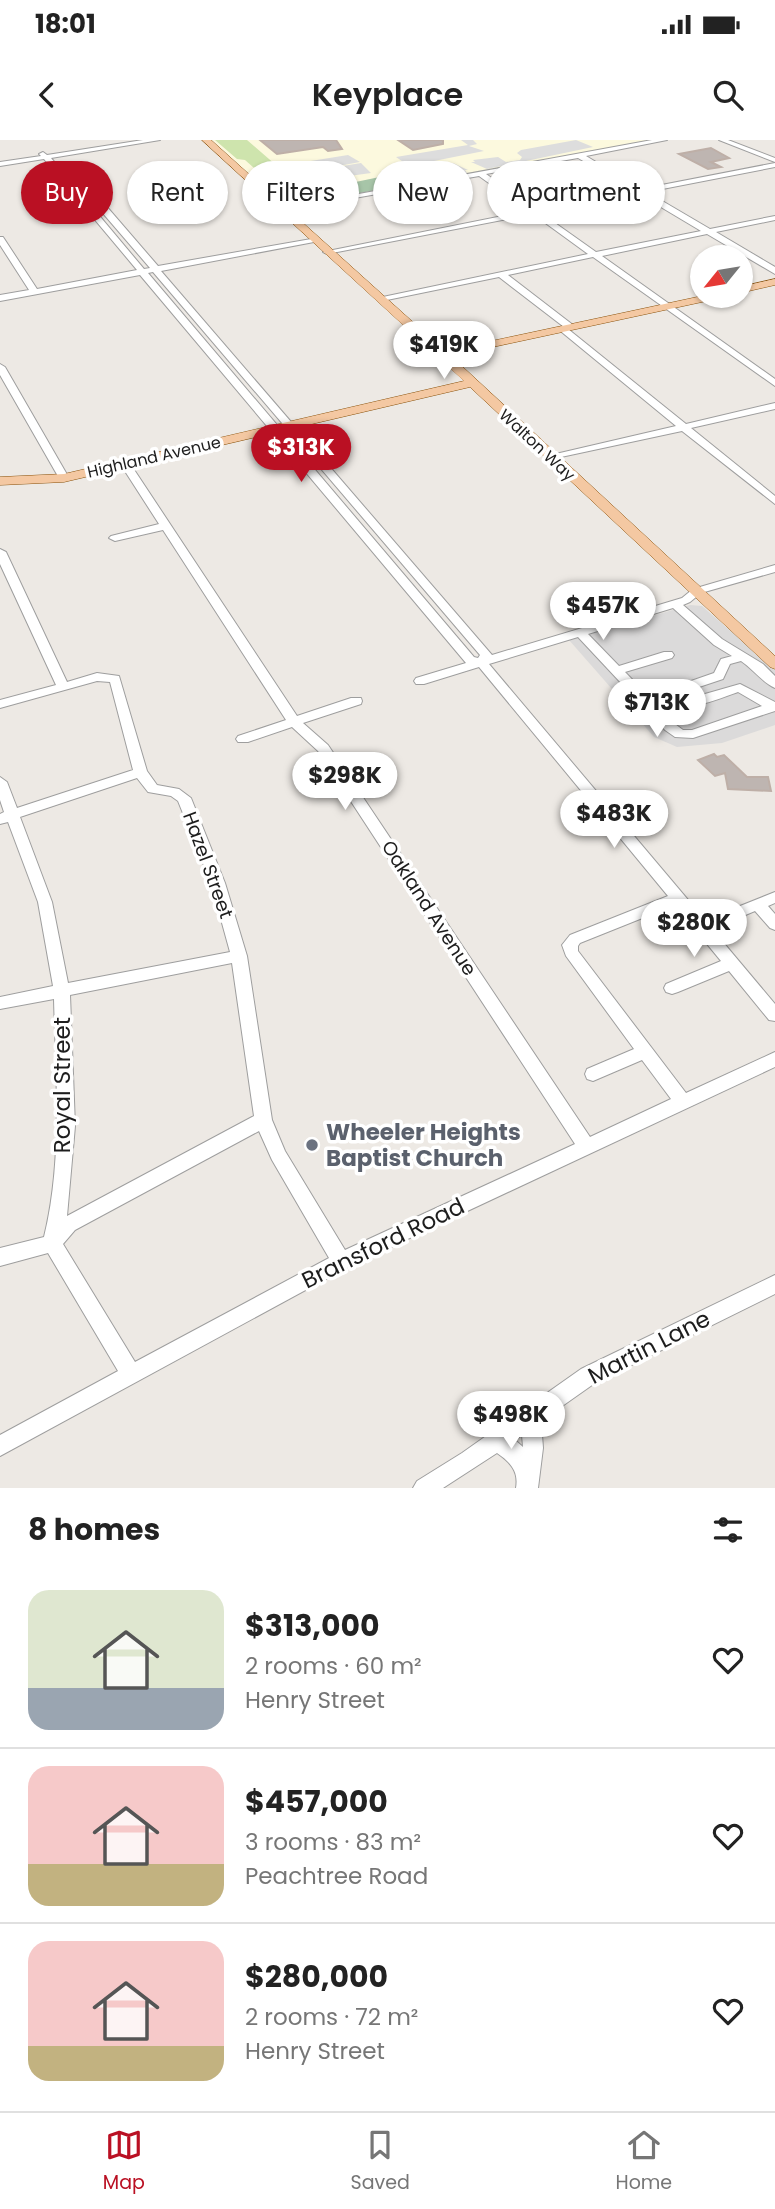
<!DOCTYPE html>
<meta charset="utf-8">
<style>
body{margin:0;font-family:Poppins,sans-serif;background:#f2f2f2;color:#222;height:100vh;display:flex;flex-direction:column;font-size:26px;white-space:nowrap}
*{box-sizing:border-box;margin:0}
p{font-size:23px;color:#767676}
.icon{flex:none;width:38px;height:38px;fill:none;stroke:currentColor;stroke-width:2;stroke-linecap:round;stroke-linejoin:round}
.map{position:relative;height:1348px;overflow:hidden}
.sheet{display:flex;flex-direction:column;background:#fff;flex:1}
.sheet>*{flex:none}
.guide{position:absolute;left:21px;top:21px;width:733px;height:63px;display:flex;gap:14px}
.needle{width:46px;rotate:240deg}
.tools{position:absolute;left:690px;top:105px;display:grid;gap:14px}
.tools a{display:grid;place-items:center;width:63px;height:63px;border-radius:50%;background:#fff;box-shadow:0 2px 5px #0004;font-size:35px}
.price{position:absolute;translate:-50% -60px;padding:0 16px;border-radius:24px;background:#fff;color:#222;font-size:23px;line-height:46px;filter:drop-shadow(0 2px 4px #0008)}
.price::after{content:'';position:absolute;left:50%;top:42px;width:21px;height:16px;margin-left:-10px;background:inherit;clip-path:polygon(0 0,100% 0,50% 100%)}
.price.selected{background:#ba1023;color:#fff}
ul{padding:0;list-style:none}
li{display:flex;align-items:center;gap:21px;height:175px;padding:0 28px}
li+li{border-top:2px solid #e0e0e0}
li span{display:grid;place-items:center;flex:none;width:196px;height:140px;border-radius:21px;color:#555}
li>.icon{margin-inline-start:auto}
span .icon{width:84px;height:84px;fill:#fffc;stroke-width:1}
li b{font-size:30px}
h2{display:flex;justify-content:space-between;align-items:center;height:84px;padding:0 28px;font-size:30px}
.pill{padding:0 24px;border-radius:32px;background:#fff;box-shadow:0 2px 5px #0004;font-size:24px;line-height:63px}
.pill.selected{background:#ba1023;color:#fff}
.status{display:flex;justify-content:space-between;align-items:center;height:49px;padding:0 35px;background:#fff;direction:ltr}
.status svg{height:19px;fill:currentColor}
header{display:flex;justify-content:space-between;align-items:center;height:91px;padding:0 28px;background:#fff;font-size:32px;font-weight:600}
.menu{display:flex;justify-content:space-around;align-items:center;height:98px;border-top:2px solid #e0e0e0;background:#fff;font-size:19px;color:#767676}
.menu a{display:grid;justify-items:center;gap:4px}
.menu .selected{color:#ba1023}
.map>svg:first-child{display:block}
.residential{fill:#dbdada}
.education{fill:#fcf9de}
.grass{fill:#cee4ad}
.cemetery{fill:#a7c5a8}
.parking{fill:#ddd}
.building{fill:#beb5b1;stroke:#beafa7;stroke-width:2}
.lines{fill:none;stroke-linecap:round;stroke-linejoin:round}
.minor-casing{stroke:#9e9e9e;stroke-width:2}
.major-casing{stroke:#8a520c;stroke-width:1}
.minor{fill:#fff;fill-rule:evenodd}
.major{fill:#f4c8a2;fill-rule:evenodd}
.worship-dot{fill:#6b7280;stroke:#fff;stroke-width:2.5}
.labels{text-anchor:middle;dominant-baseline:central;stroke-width:7;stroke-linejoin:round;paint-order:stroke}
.far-street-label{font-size:16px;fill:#1d1d1d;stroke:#fff}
.street-label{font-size:19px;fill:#1d1d1d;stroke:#fff}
.near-street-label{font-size:23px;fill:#1d1d1d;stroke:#fff}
.near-worship-label{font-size:23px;font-weight:bold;fill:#5b616d;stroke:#fff;text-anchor:start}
</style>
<div class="status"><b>18:01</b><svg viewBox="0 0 49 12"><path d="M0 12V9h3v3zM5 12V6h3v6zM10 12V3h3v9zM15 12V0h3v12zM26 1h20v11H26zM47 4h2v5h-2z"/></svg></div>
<header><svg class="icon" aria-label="back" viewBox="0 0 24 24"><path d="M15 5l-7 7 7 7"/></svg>Keyplace<svg class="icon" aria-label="search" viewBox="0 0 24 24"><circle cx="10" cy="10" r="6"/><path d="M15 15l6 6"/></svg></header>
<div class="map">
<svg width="775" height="1348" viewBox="0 0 775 1348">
<rect width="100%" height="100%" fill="#ede9e4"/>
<!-- residential -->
<path class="residential" d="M690,465l12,1 73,64v55l-53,18 -45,4 -23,-10 -85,-97z"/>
<!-- education -->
<path class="education" d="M212,0h446l-373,66z"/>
<!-- grass -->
<path class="grass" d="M215,0h32l45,39 11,5 1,6 10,10 -20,3 -49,-43 -8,-1z"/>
<!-- cemetery -->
<path class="cemetery" d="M399,33l15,10 -86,16 -11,-9z"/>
<!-- parking -->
<g class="parking">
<path d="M461,0h12l4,4 -8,2 15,5 -75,15 -13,-9 72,-12z"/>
<path d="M576,0l17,7 -106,22 -16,-7h4l-2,-2 25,-3 8,5 14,-2 2,-3 -5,-4 4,-3z"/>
<path d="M348,15l12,7 -54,10 55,-9 10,10 -58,8 -11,-2 -11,-10 3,-1 -2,-4z"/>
<path d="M453,23l15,7h-3l2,3 -49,8 -11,-8z"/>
</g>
<!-- building -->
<g class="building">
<path d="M260,0h76l6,9 -14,2 -5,-4 -46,7z"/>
<path d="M398,0h45v4l-30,6z"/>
<path d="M711,8l18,10 -18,4 10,5 -13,2 -29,-15z"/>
<path d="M714,614l3,3 7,-2 23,22h21l3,14 -43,-2 -3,-16 -10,3 -17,-16z"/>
</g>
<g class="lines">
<defs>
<g id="minor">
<path d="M143,0h17l-109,18 93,111 6,-1 -86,-100v-4h6l88,102 159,-28 1,2 -4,2 -153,29 331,384 190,-57 11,-9 82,-24v7l-74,21 -11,9 -7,3 39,34 41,25 12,12v12c-12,-5 -22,-19 -34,-27l-11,3 -7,15 -42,14 4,3h13l42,-12 35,18v9l-82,27 -18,-1 -10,-7 -87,-93 -89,27 216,256 70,-28v11l-7,3 7,8v16l-5,-2 -15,-17 -43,18 63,75v17l-6,-1 -40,-49 -51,21 -6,2 -6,-2 -2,-4 2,-4 55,-23 -23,-28 -3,-1 -20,-27 -95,38 -2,3v5l108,142 89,-41v15l-427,200 -348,189v-21l118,-64 -70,-118 -48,13v-18l44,-11c19,-77 12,-160 10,-238l-54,10v-12l53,-11 -15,-84 -30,-80 -8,2v-10l4,-2 -4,-12v-23l7,5 10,26 116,-38 -23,-88 -13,-1 -97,27v-8l56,-15 -56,-121v-15l6,3 61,130 30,-9 22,3 28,95 10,14 22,4 12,9 34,85 22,73 25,164 13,31 60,99 230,-106 -257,-393 -26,-24 -44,15h-10l-2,-3 2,-3 48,-16 -123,-190 -48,11 -6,-3 2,-2 48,-12 -38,-59 1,-2 4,-1 5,3 166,251 54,-18h10l1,3 -1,3 -58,19 25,22 262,392 81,-38 -29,-39 -49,21 -6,-2 -2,-5 2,-5 47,-20 -68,-93 -4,-11 8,-10 98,-39 -189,-229 -55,17h-8l-2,-3 2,-3 50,-15 -326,-388 -140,26v-6l29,-5 -29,-45v-8h3l34,52 100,-19 -93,-111 -44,7v-4l41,-6 -2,-2 4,-2 4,3zM153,132l327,383 -2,3 -4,-1 -326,-384zM673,468l41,37 18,11 -11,3 -7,14 -43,15 -2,9c18,18 48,2 69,-5l24,14 -70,24h-9l-8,-6 -50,-52 47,-14 2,-3 -2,-3h-8l-45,14 -31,-32zM137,638l11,14 23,4 7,5 33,82 19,69 -162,31 -16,-81 -32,-85zM232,823l22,153 -187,100 8,-90 -5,-131zM259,991l13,29 57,98 -194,104 -72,-118 12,-14z"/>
<path d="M652,0h15l-81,16 55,33 134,-26v4l-128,25 63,37 65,-13v4l-59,12 59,35v7l-68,-40 -105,22 173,123v7l-182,-129 -85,18 65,50v4h-5l118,95 89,-21v6l-84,19 84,68v8l-93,-73 -135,29v-4l129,-30 -118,-97 6,-2 -65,-50 -117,24 -4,-3 210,-44 -55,-40 -206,40 -4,-2 205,-41 -49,-35 -198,35 -4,-2zM578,18l55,32 -97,19 -50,-35zM639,54l62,37 -105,21 -55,-39z"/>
<path d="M719,0h9l47,18v4z"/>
<path d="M0,224l5,3 64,111 -1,2h-8l-1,-2 -59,-103z"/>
<path d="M775,1135v19l-180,89 -54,38 2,27 -5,40h-22c3,-17 -6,-26 -19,-35l-54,35h-30l4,-7 45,-28 119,-84zM522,1295l1,12 -8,-7z"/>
</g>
<g id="major">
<path d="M202,0h9l234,211 257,-55h19l-5,3 -265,57 324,300v13l-5,-2 -300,-280 -406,95 -64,3v-8l64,-3 400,-93z"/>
<path d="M775,139v6l-35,8v-6z"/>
</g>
</defs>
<!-- minor casing -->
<use href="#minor" class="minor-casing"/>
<!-- major casing -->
<use href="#major" class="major-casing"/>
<!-- minor -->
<use href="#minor" class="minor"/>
<!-- major -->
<use href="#major" class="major"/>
</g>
<!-- markers -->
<circle class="worship-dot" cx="312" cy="1005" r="7"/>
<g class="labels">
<!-- far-street labels -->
<g class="far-street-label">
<text transform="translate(537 305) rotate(43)">Walton Way</text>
<text transform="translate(154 317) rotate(-13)">Highland Avenue</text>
</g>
<!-- street labels -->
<g class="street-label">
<text transform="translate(208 725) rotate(70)">Hazel Street</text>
<text transform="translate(429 768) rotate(57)">Oakland Avenue</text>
</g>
<!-- near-street labels -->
<g class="near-street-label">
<text transform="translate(62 945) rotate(-90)">Royal Street</text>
<text transform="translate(383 1103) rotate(-26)">Bransford Road</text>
<text transform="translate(649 1207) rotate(-27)">Martin Lane</text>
</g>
<!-- near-worship labels -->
<g class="near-worship-label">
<text x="326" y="992">Wheeler Heights<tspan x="326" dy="26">Baptist Church</tspan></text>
</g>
</g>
</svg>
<div class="tools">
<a><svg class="needle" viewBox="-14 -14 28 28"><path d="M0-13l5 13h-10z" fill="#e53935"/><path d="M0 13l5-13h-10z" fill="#767676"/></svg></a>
</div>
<b class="price" style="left:444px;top:241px">$419K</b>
<b class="price selected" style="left:301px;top:344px">$313K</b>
<b class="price" style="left:603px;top:502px">$457K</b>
<b class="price" style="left:657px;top:599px">$713K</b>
<b class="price" style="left:345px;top:672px">$298K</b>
<b class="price" style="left:614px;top:710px">$483K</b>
<b class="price" style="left:694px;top:819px">$280K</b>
<b class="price" style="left:511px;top:1311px">$498K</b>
<div class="guide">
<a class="pill selected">Buy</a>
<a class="pill">Rent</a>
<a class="pill">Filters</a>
<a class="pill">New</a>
<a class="pill">Apartment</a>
</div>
</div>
<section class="sheet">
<h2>8 homes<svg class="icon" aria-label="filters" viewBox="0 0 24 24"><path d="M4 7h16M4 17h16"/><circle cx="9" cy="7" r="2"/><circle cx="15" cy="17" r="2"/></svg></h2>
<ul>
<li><span style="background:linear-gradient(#dfe7d0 70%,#9aa5b1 0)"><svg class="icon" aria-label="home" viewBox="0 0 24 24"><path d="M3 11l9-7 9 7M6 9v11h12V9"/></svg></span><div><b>$313,000</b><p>2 rooms · 60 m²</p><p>Henry Street</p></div><svg class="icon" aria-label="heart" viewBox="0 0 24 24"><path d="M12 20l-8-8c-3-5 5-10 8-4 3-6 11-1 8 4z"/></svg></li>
<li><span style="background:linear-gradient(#f6c9c9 70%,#c2b280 0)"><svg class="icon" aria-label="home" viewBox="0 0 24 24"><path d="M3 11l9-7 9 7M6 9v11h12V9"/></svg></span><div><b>$457,000</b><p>3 rooms · 83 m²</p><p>Peachtree Road</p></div><svg class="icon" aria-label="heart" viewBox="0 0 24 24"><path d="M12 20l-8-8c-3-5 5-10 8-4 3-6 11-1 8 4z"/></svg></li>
<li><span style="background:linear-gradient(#f6c9c9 75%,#c2b280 0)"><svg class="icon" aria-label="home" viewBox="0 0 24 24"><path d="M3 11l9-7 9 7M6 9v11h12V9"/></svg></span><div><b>$280,000</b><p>2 rooms · 72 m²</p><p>Henry Street</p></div><svg class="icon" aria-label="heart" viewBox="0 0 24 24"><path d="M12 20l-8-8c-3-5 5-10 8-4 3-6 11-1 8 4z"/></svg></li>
</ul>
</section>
<nav class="menu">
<a class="selected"><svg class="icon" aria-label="map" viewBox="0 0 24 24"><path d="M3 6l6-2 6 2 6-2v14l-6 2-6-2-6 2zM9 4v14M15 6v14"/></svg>Map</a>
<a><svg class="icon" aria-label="saved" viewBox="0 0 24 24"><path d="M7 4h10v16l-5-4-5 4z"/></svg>Saved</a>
<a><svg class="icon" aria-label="home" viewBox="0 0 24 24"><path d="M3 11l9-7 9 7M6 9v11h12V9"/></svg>Home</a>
</nav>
